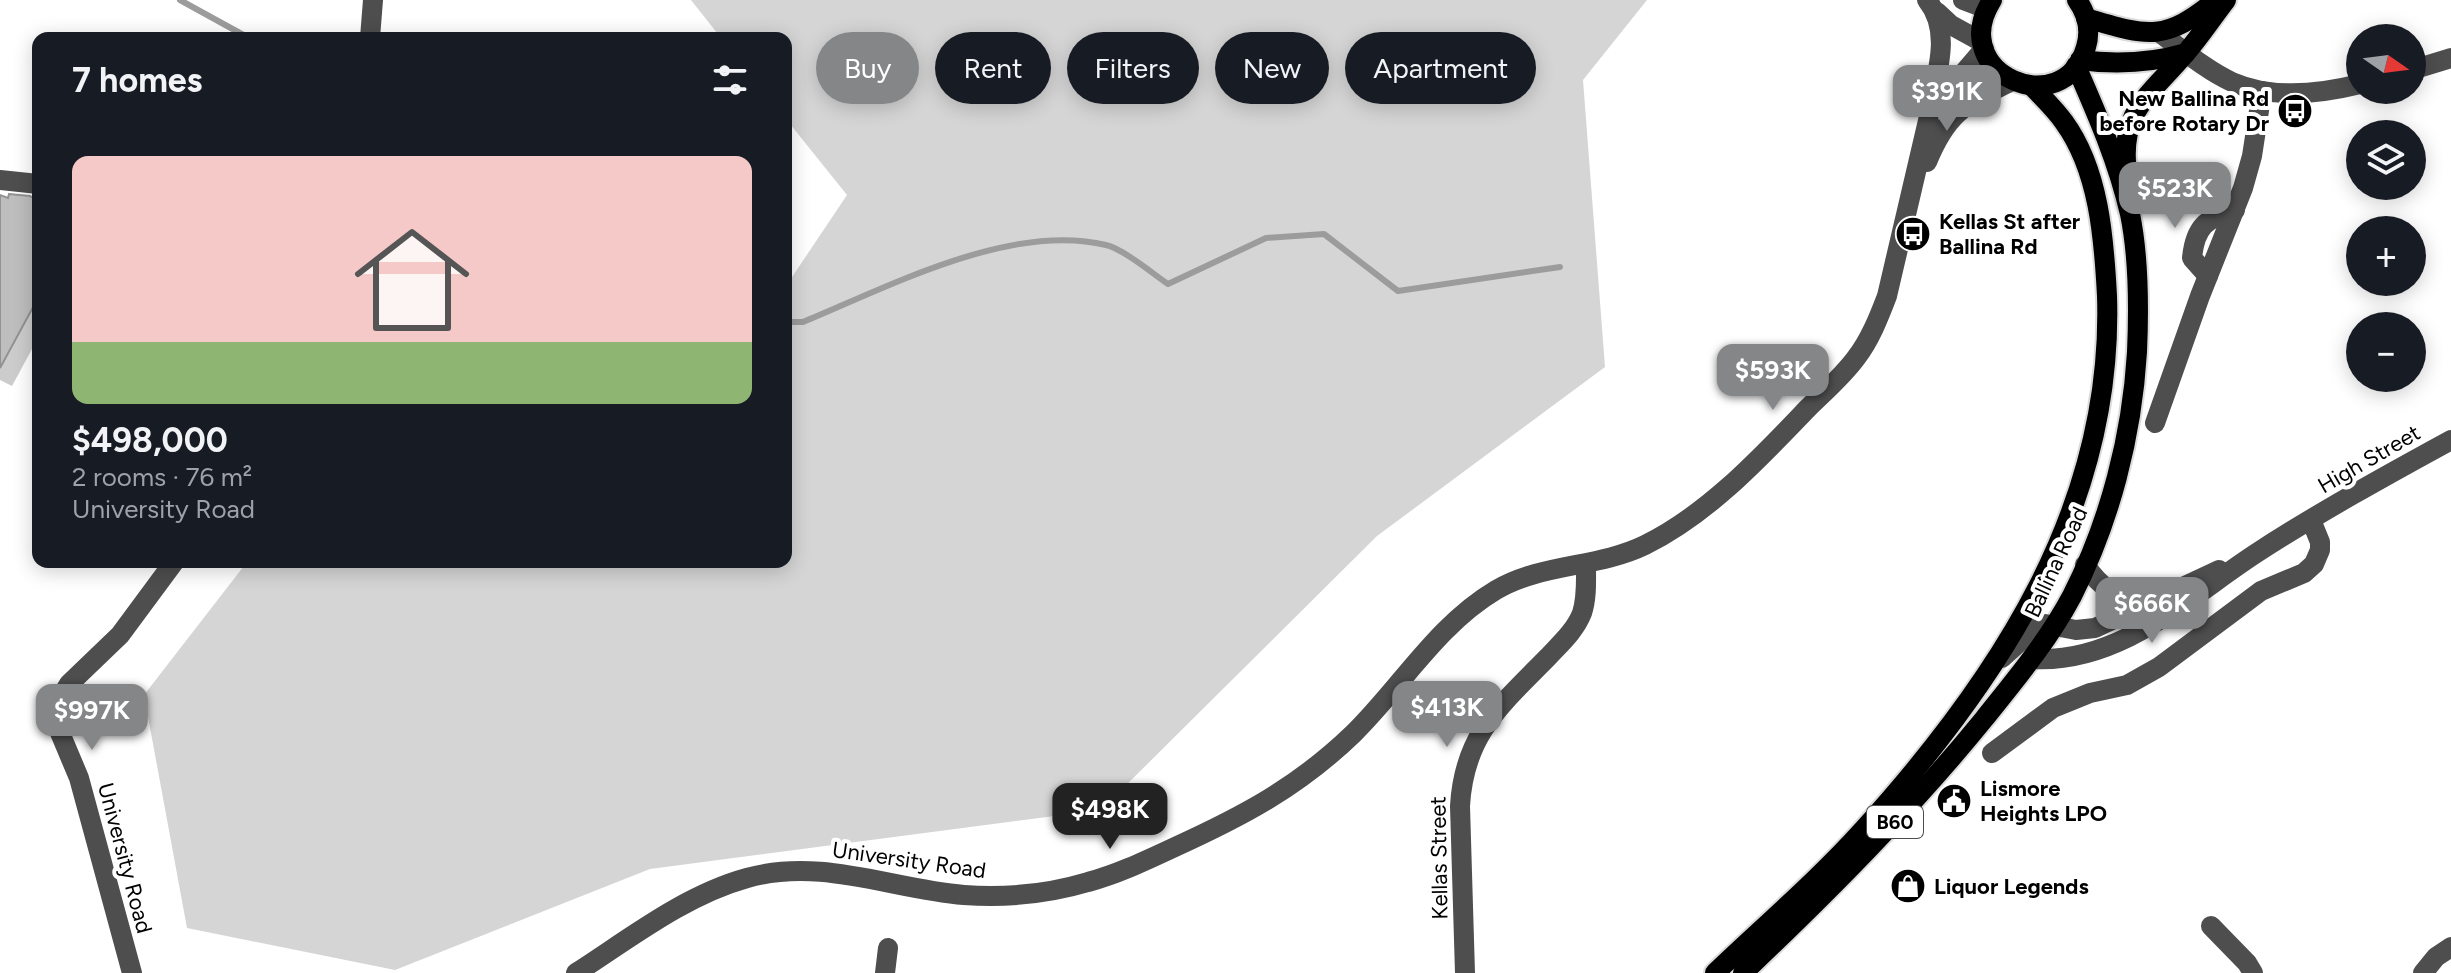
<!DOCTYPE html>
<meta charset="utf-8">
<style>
body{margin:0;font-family:Figtree,sans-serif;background:#242831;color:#f1f3f6;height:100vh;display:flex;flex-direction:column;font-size:30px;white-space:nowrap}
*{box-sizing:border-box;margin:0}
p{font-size:26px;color:#9ea1a6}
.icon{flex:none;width:44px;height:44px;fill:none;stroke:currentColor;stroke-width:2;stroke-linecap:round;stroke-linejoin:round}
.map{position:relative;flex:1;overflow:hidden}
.sheet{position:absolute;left:32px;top:32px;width:760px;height:536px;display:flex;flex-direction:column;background:#171b24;border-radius:16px;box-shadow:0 4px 20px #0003}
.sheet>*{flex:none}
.banner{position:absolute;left:816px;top:32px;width:760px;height:72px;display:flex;gap:16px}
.needle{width:52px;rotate:104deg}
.tools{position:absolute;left:2346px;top:24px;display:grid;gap:16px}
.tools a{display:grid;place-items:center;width:80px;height:80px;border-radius:50%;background:#171b24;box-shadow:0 4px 20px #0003;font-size:40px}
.price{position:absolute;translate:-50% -68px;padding:0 18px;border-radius:16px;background:#858687;color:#fff;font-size:26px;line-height:52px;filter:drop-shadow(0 2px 4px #0008)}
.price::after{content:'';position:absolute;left:50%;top:48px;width:24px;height:18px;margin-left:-12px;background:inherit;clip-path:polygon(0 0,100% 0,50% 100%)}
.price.on{background:#222;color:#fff}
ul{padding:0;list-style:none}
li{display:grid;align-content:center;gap:16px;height:424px;padding:0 40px}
li span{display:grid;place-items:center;height:248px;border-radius:16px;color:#555}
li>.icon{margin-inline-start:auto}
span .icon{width:144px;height:144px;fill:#fffc;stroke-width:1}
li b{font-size:34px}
h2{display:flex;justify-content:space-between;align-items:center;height:96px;padding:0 40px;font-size:34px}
.chip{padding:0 28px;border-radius:36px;background:#171b24;box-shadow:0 4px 20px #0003;font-size:28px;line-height:72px}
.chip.on{background:#858687;color:#fff}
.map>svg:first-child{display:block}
.green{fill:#d5d5d5}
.shadow{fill:#0003}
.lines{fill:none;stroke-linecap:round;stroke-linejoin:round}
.stream{stroke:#9c9c9c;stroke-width:6}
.building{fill:#bebebe;stroke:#929292;stroke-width:2}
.major-casing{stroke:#dbdbdb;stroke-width:24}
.minor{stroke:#4e4e4e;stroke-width:20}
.major{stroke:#000;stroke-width:20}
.labels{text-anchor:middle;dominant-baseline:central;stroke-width:8;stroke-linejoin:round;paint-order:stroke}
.shield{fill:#fff;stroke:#4c4c4c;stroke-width:2}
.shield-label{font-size:20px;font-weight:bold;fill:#000}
.poi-label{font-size:22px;font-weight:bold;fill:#000;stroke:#fff;text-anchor:start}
.street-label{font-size:22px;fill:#000;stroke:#fff}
</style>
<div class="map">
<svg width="2451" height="973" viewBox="0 0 2451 973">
<rect width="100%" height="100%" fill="#fff"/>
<!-- green -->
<path class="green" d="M691,0h956l-64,80 22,287 -228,169 -276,274 -451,59 -255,101 -208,-42 -43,-233 103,-133h539v-276l61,-91 -61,-76v-81h-65z"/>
<!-- shadow -->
<path class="shadow" d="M0,197l38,6v135l-26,48 -12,-6z"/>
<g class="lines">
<!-- stream -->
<g class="stream">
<path d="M180,0l69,38"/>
<path d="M786,322h17c87,-36 208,-100 303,-77 17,4 46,28 62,39l98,-46 58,-4 74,57 162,-24"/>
</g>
</g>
<!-- building -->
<path class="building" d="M9,194l21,2 8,5v97l-38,70v-173l8,3z"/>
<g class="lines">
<defs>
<g id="major">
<path d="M1992,0c-47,75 72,123 94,47 5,-16 1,-33 -9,-47"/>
<path d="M2086,18c61,18 78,25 130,-18"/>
<path d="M2080,60c37,5 71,3 106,-7"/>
<path d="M2127,173c-8,-61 21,-76 57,-118 15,-17 28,-37 42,-55"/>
<path d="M1715,973c49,-47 102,-92 148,-143 136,-150 251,-323 244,-534 -3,-58 -8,-126 -43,-174 -9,-13 -21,-24 -32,-36"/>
<path d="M1743,973c85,-81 167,-163 241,-254 32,-40 64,-78 88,-123 38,-75 60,-160 65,-244 2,-45 2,-94 -7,-138 -12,-52 -33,-100 -54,-148"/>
</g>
</defs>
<!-- major casing -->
<use href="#major" class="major-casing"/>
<!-- minor -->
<g class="minor">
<path d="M1927,0c25,31 10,72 3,108"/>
<path d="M1963,0l24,9"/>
<path d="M1937,12l14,13 31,17"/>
<path d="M2160,33c23,17 46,37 72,49 39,17 88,12 128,2"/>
<path d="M370,38l3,-38"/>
<path d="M2412,70l39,-12"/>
<path d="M1927,162c21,-51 38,-57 85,-81"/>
<path d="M0,180l38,4"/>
<path d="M2208,276l-16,-18c3,-31 14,-40 43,-48"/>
<path d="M2155,423l45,-127 43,-108 9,-32 10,-65"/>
<path d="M2085,565c16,23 32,33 58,40"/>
<path d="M2002,658l36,-33 7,-1 31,6 19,-2 124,-58"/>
<path d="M2033,659c86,5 155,-61 222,-105 63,-41 130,-78 196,-114"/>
<path d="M1992,753l61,-45 37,-15 37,-8 32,-18 102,-76 43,-18 10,-9 6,-14v-8l-9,-22"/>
<path d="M2211,926l36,37 6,10"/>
<path d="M132,973l-53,-195 -21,-50 -2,-23 13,-21 51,-49 54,-73"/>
<path d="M576,973c53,-34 109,-78 171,-95 74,-21 144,11 217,17 42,3 84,-1 124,-13 30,-8 59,-22 87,-35 68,-31 123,-60 178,-113 48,-47 84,-109 143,-144 46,-27 102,-22 149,-45 63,-31 114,-86 162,-136 16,-16 35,-32 49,-51 14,-18 23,-41 31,-62l43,-184 54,-63"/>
<path d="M885,973l3,-25"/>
<path d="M1465,973l-5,-167c4,-72 41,-101 88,-149 12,-13 27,-26 34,-44 5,-15 4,-32 4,-48"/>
<path d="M2423,973l13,-16 15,-10"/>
</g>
<!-- major -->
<use href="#major" class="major"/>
</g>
<!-- icons -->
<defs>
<symbol id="bus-disc" viewBox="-11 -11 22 22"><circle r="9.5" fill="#000" stroke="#fff"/><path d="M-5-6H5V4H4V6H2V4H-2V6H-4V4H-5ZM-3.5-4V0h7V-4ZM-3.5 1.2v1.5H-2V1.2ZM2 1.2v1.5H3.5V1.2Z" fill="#fff"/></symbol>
<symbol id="civic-disc" viewBox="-11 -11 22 22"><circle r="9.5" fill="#000" stroke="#fff"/><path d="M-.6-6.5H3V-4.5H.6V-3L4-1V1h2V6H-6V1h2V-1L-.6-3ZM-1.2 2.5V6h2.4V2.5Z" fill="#fff"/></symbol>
<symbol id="shop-disc" viewBox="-11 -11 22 22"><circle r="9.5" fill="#000" stroke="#fff"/><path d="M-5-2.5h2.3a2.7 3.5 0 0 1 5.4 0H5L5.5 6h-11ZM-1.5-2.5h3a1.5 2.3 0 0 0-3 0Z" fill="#fff"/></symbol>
</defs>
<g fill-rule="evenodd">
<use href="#bus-disc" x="2275" y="91" width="40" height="40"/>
<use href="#bus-disc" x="1893" y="214" width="40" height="40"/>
<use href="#civic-disc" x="1934" y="781" width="40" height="40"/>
<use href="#shop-disc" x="1888" y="866" width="40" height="40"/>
</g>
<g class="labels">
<!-- shield labels -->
<rect class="shield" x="1867" y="806" width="56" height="32" rx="6"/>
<g class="shield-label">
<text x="1895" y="822">B60</text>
</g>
<!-- poi labels -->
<g class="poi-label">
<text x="2269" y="98" text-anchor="end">New Ballina Rd<tspan x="2269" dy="25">before Rotary Dr</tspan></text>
<text x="1939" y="221">Kellas St after<tspan x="1939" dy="25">Ballina Rd</tspan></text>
<text x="1980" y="788">Lismore<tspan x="1980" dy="25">Heights LPO</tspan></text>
<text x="1934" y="886">Liquor Legends</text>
</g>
<!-- street labels -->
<g class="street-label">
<text transform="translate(2369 459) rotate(-30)">High Street</text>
<text transform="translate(2056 562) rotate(-65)">Ballina Road</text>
<text transform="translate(125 858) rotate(75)">University Road</text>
<text transform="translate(1439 858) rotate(-91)">Kellas Street</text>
<text transform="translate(909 860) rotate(8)">University Road</text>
</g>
</g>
</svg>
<div class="tools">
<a><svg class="needle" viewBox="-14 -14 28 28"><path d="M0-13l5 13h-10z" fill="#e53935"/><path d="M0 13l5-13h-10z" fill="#9ea1a6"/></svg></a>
<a><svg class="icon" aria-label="layers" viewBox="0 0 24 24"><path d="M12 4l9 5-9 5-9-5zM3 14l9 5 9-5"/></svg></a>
<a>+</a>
<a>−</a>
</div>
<b class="price" style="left:1947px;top:133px">$391K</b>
<b class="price" style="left:2175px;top:230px">$523K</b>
<b class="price" style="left:1773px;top:412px">$593K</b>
<b class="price" style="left:2152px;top:645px">$666K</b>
<b class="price" style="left:1447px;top:749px">$413K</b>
<b class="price" style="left:92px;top:752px">$997K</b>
<b class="price on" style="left:1110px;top:851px">$498K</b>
<div class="banner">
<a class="chip on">Buy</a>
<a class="chip">Rent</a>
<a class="chip">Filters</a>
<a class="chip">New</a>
<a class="chip">Apartment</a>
</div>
<section class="sheet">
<h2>7 homes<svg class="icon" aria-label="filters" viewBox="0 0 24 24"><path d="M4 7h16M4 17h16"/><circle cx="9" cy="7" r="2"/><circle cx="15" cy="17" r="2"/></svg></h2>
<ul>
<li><span style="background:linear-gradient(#f6c9c9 75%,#8fb573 0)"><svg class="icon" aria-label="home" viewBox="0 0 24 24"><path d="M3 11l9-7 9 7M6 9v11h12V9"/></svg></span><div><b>$498,000</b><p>2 rooms · 76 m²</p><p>University Road</p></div></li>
</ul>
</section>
</div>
